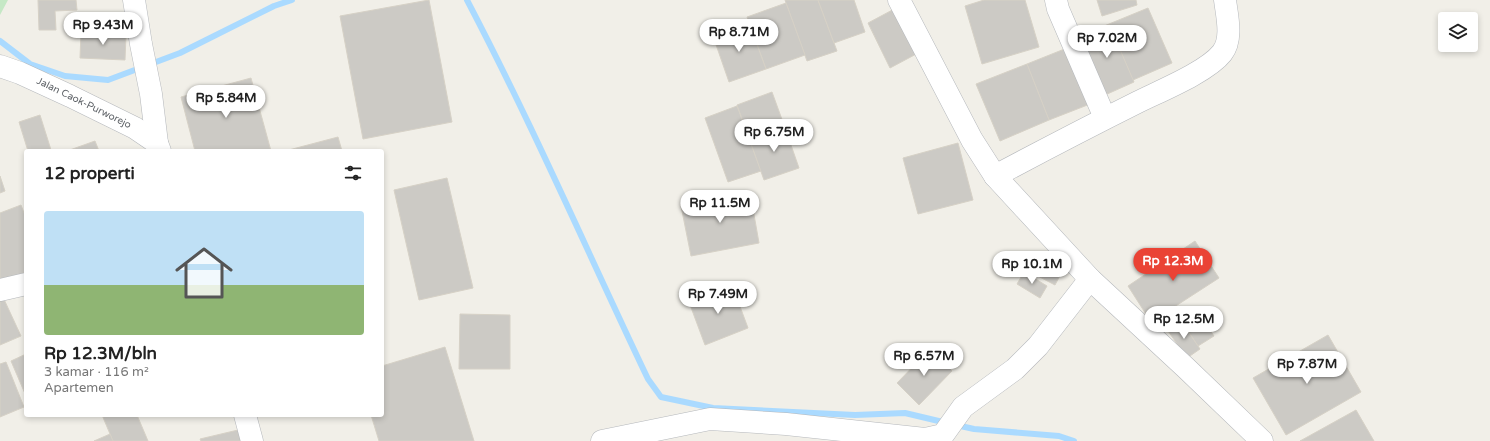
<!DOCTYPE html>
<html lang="id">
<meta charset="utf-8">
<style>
body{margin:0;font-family:"Varela Round",sans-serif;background:#f2f2f2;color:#222;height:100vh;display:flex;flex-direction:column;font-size:15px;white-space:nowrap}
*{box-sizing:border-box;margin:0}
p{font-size:13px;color:#767676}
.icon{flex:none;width:22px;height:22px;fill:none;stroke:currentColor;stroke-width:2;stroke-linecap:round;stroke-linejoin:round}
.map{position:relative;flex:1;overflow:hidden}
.details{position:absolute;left:24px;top:149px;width:360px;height:268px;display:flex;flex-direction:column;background:#fff;border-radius:4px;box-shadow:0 2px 6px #0003}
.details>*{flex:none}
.fabs{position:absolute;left:1438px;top:12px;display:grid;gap:8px}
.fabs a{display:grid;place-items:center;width:40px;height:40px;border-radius:4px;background:#fff;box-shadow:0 2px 6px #0003;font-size:20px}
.price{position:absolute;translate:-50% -34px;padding:0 9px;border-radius:14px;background:#fff;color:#222;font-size:13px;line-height:26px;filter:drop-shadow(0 1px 2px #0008)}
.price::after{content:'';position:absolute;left:50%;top:24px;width:12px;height:9px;margin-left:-6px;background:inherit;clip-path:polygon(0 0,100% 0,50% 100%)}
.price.active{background:#ea4335;color:#fff}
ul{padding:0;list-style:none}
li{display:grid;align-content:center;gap:8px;height:212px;padding:0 20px}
li span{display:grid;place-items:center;height:124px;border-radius:4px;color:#555}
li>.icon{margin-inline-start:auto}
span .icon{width:72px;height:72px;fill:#fffc;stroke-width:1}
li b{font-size:17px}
h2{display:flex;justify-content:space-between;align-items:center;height:48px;padding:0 20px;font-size:17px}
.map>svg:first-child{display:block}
.green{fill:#c5e8c5}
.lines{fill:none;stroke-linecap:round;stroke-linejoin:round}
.stream{stroke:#aadaff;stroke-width:6}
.building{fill:#cccac5;stroke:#d6d1c6}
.minor-casing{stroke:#b5b8bc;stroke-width:23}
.minor{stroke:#fff;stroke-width:22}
.labels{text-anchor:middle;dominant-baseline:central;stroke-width:3.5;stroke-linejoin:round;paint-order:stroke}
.street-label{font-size:10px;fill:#5f6368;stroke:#fff}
</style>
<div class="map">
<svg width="1490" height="441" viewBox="0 0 1490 441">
<rect width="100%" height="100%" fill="#f1efe8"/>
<!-- green -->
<path class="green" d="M0,0h8l-8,15z"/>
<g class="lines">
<!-- stream -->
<g class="stream">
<path d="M467,0c65,124 121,253 181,379l13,18 52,11 142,7 50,-2 42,10"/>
<path d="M0,41l30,23 35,12 43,4 72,-27 94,-47 18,-6"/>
<path d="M956,425l18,4 85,7 15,5"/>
</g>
</g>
<!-- building -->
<g class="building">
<path d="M38,0h38l1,10 -22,1 1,19h-17z"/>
<path d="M429,0l23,122 -89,17 -23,-123z"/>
<path d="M785,0h33l19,51 -30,10z"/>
<path d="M818,0h36l11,32 -31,11z"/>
<path d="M984,0h41l14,47 -57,17 -17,-58z"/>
<path d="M1097,0h39l1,5 -35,11z"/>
<path d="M786,3l19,52 -39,14 -19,-52z"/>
<path d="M898,7l22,45 -30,16 -22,-45z"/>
<path d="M1148,8l24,55 -39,17 -24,-56z"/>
<path d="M749,23l17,46 -37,13 -16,-46z"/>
<path d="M1109,24l25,58 -29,13 -25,-59z"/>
<path d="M81,33l45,2 -1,25 -45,-2z"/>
<path d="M1067,48l23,56 -41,16 -22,-56z"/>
<path d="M1027,64l22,56 -49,21 -24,-57z"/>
<path d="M251,78l20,73h-76l-14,-54z"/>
<path d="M772,92l12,33 -35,13 -12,-33z"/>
<path d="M737,106l24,65 -33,11 -23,-64z"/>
<path d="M40,115l11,35 -23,1 -9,-29z"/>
<path d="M784,125l15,43 -35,12 -15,-42z"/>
<path d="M338,137l4,14h-57z"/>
<path d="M95,141l4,10h-32z"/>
<path d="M958,143l15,57 -55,14 -15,-56z"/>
<path d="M0,176l5,15 -5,2z"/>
<path d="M447,178l26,110 -54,12 -25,-110z"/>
<path d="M750,192l9,51 -68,13 -10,-50z"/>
<path d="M21,205l5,13v54l-26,10v-69z"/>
<path d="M1195,241l24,37 -68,44 -23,-36z"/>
<path d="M1042,254l23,12 -10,19 -23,-12z"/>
<path d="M1024,272l23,14 -7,12 -23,-14z"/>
<path d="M732,285l16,43 -43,17 -16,-43z"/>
<path d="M2,295l19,41 -21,9v-49z"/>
<path d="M460,314l50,1v54h-51z"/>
<path d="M1200,316l14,20 -16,10 -13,-20z"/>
<path d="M1181,321l19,28 -13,9 -19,-27z"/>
<path d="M1328,335l33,57 -75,43 -33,-57z"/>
<path d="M445,347l29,94h-95l-8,-26h11v-49z"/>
<path d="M930,349l22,22 -33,34 -22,-22z"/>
<path d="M26,354v42l-15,-35z"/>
<path d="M6,362l18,45 -24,10v-53z"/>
<path d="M1356,410l18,31h-74z"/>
<path d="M102,415h35l11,26h-35z"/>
<path d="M238,430l3,11h-40l-1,-2z"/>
<path d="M110,434l3,7h-19z"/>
</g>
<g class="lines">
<defs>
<g id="minor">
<path d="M134,0l7,44 10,50 6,49"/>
<path d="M899,0l73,140 23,36 95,103 96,89 76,73"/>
<path d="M1056,0l2,9 47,109"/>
<path d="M0,66l20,7 50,23 65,32 22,15 3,8"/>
<path d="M995,176c47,-25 95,-50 143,-74 22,-11 69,-30 84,-49 11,-14 5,-37 3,-53"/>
<path d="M0,290l26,-6"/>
<path d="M245,415l7,26"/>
<path d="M602,441l108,-22 76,5 139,15 18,-4 20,-28 52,-38 23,-23 52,-67"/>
</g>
</defs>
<!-- minor casing -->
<use href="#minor" class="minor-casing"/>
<!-- minor -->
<use href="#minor" class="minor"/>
</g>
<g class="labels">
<!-- street labels -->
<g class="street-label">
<text transform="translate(84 103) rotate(26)">Jalan Caok-Purworejo</text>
</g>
</g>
</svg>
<div class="fabs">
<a><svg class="icon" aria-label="layers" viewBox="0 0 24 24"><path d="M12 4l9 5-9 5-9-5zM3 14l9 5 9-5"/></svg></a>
</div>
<b class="price" style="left:103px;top:46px">Rp 9.43M</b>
<b class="price" style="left:739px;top:53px">Rp 8.71M</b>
<b class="price" style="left:1107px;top:59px">Rp 7.02M</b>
<b class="price" style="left:226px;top:119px">Rp 5.84M</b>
<b class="price" style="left:774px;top:153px">Rp 6.75M</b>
<b class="price" style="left:720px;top:224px">Rp 11.5M</b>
<b class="price active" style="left:1173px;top:282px">Rp 12.3M</b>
<b class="price" style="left:1032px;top:285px">Rp 10.1M</b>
<b class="price" style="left:718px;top:315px">Rp 7.49M</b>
<b class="price" style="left:1184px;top:340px">Rp 12.5M</b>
<b class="price" style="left:924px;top:377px">Rp 6.57M</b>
<b class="price" style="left:1307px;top:385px">Rp 7.87M</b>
<section class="details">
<h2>12 properti<svg class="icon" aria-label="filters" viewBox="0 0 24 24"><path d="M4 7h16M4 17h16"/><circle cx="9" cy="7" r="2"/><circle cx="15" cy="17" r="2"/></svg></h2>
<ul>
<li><span style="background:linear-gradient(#bfe0f5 60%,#8fb573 0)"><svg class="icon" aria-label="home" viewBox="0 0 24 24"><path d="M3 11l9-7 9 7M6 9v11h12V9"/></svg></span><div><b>Rp 12.3M/bln</b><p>3 kamar · 116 m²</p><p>Apartemen</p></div></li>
</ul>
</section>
</div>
